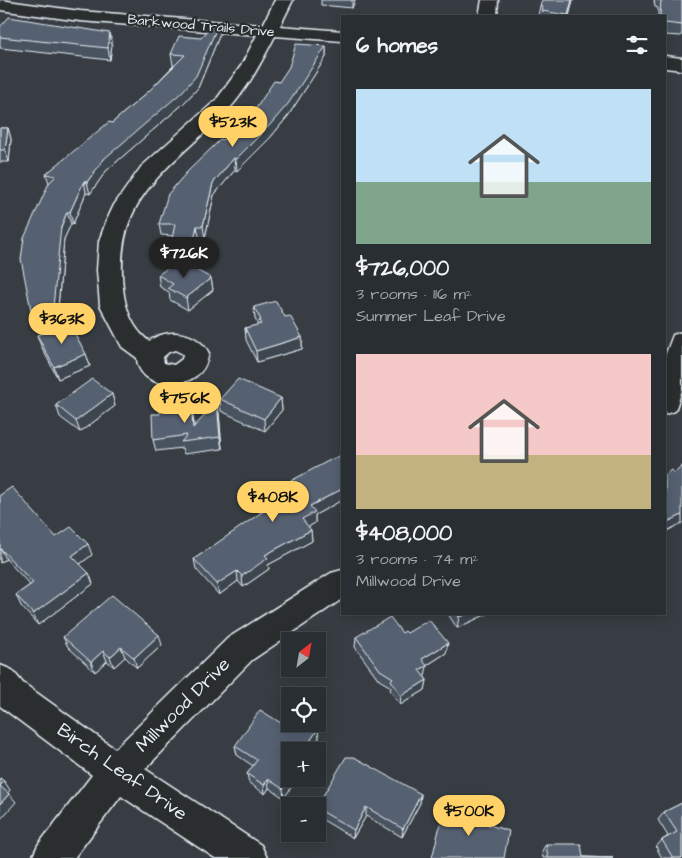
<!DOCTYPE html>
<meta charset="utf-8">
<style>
body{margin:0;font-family:"Architects Daughter",sans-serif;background:#31363a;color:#f1f3f6;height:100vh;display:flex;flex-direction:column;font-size:19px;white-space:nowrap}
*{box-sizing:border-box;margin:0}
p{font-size:16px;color:#a5a8ac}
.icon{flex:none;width:28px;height:28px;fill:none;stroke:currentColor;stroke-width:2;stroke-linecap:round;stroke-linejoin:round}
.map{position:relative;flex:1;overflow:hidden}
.details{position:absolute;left:341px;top:15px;width:325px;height:600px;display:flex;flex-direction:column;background:#292e32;border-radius:0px;box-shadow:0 2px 12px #0003,0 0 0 1px #454a4d}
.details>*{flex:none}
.needle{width:32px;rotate:31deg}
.buttons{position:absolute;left:281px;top:632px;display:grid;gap:10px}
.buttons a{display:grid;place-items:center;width:45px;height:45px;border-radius:0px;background:#292e32;box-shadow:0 2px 12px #0003,0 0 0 1px #454a4d;font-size:25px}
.price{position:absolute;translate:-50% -42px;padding:0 11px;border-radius:18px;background:#ffd166;color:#111;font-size:16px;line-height:32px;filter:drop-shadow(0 1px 2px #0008)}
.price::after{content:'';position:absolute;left:50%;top:30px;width:15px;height:11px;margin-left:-8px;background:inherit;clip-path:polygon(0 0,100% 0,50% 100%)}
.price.on{background:#222;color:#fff}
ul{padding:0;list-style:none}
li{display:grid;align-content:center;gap:10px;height:265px;padding:0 15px}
li span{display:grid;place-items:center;height:155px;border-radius:0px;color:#555}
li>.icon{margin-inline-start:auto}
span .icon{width:90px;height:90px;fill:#fffc;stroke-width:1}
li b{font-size:21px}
h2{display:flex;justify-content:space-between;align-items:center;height:60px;padding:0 15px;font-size:21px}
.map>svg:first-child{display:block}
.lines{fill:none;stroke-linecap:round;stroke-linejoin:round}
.minor-casing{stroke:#e8f1f8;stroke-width:3}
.minor{fill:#2a2d2e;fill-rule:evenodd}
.wall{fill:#495361;stroke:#e8f1f8}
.shaded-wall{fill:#3c444f;stroke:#e8f1f8}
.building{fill:#556171;stroke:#e8f1f8}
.labels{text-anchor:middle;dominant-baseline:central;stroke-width:4.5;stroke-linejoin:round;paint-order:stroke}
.far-street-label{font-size:14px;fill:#e8f1f8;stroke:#2a2d2e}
.near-street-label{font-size:19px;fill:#e8f1f8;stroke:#2a2d2e}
</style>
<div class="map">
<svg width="682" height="858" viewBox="0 0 682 858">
<rect width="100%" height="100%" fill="#373d42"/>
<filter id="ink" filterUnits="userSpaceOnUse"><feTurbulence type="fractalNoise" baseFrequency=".02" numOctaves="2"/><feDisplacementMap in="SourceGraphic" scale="10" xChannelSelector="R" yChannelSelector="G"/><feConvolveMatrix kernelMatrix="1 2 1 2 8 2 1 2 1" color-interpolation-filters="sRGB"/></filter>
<g filter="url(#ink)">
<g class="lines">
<defs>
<g id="minor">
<path d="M0,0l80,11 183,14 12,-25h18l-13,26 62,5v10l-67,-5c-13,25 -26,50 -45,72 -8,9 -18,17 -27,26 -53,48 -88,77 -80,154 2,19 9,41 26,53 20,-14 48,-9 60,12 -2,9 -5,18 -13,23 -19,14 -58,10 -59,-18l-15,-11 -22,-42 -3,-35 2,-29 7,-19 8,-17 27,-38 75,-67 25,-34 16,-31 -177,-14 -80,-11zM175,350l8,4 -1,5 -8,6 -10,-2 -1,-6 6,-5z"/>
<path d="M482,0h16l-1,16h-18z"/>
<path d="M665,56l17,2v12l-17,-2z"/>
<path d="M682,332v58l-7,21 -10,3v-58l8,-21z"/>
<path d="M342,570v29l-90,61 -107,109 116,76 6,13h-52l-94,-62 -47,62h-42l6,-13 54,-70 -92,-69v-41l12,5 11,13 92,66 113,-111 103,-65z"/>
</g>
</defs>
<!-- minor casing -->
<use href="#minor" class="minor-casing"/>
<!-- minor -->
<use href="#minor" class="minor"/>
</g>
<!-- wall -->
<g class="wall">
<path d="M321,0h34l-3,8 -31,-3z"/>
<path d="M573,0l-4,16h-31l2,-10z"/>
<path d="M654,0h28v33l-1,3 -16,-1v-19h-7v-8l-3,-1z"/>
<path d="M219,23l1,11 -22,54 -15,16 -77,67 -16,23 -4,-1 -13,31h-2l-7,15 -7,80 -22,3 -4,-12 18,-127 -3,-9 66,-51 37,-32 25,-26h-1l-2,-11 30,-16z"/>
<path d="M0,27l112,17 -2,16 -110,-12z"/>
<path d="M326,46v11l-38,59 -18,22 -33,33 -2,-1 -21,25 -9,43 -6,-1 -3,15 -22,-1 -2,-12 1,-3 -12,-1 -2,-11 64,-84 32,-30 24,-28z"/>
<path d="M0,128h8l3,11 -2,23h-9z"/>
<path d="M158,275l53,3 2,12 -25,20 -18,-10 -1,-8 -9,-5z"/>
<path d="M254,307l31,10 17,20v12l-45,13 -11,-22 -1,-12 13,-3 -3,-6z"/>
<path d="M37,335l49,19 4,12 -32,13 -17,-33z"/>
<path d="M112,394l3,12 -35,26 -20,-15 -4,-12z"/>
<path d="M281,398l1,12 -17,21 -44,-20 -1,-12z"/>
<path d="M219,413l3,36 -38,5 -2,-6 -26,3 -3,-11 40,-24 1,11z"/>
<path d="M342,455v45l-27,15v8l-7,4 3,3 1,11 -44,24 1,4 -26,18 -5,-6 -19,14 -23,-26 -2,-10 67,-45 -3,-4 -1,-11z"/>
<path d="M0,495l56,42 36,18 -12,9 9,9 4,11 -55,41 -17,-19 -5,-11 14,-10 -24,-26 -6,4z"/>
<path d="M448,614h39l-30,14z"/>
<path d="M402,633h5l39,20 -20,13 -1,10h-1l3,4 -2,10 -25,15 -10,-15 1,-3 -12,-7 -24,-33 1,-10z"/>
<path d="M63,637l99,8 -25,23 -12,-11 -11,10 -7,-6 -12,11 -27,-25z"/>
<path d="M289,728l29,1 1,9 -35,60 -15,-10 -4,6 -16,-11 -2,-9 6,-8 -16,-11 -2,-9z"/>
<path d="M421,794l-1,9 -18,34 -36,-21 -13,22 -35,-21v-11z"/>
<path d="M682,803v55h-20l-6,-11 6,-7 6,-4 -10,-16 6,-8z"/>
<path d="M546,844l37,13 30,1h-70l-1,-7z"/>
</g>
<!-- shaded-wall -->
<g class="shaded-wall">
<path d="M352,0h3l-3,8z"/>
<path d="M572,0h1l-4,16h-1z"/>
<path d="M219,23l1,11 -22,54 -15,16 -77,67 -16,23 -3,-12 17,-23z"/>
<path d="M110,33l2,11 -2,16 -2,-12z"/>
<path d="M326,46v11l-38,59 -18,22 -33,33 -1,-12z"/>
<path d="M8,128l3,11 -2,23 -4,-12z"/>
<path d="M234,158l1,12 -21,25 -9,43 -2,-12 10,-43z"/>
<path d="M84,181l2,12 -13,31 -3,-12z"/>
<path d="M67,212l4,12 -7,15 -7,80 -22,3 -4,-12 30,-83z"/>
<path d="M197,226l2,11 -3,15 -2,-12z"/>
<path d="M211,278l2,12 -25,20 -2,-12z"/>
<path d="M302,337v12l-45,13 -1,-11z"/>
<path d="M86,354l4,12 -32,13 -4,-12z"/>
<path d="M112,394l3,12 -35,26 -4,-11z"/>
<path d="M281,398l1,12 -17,21 -1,-12z"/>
<path d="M217,402l2,11 3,36 -2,-12z"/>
<path d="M191,405l2,11 3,24 -3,-12z"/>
<path d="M342,489v11l-27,15v8l-12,7 -1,-11 8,-13z"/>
<path d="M682,515v8l-17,9v-9z"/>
<path d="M311,530l1,11 -44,24 1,4 -26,18 -1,-11 23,-21z"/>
<path d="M88,544l4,11 -16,12 -4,-11z"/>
<path d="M0,549h1l5,10 -6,4z"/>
<path d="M237,571l1,10 -19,14 -2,-11z"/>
<path d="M89,573l4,11 -55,41 -5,-11z"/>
<path d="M467,614h20l-30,14 2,-11z"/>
<path d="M159,635l3,10 -25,23 -3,-10z"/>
<path d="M448,643l-2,10 -25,16 1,-10z"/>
<path d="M121,647l4,10 -11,10 -4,-10z"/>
<path d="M103,651l4,10 -12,11 -4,-10z"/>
<path d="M427,666l-2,10 -7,4 1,-10z"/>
<path d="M427,680l-2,10 -25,15 1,-9z"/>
<path d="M318,729l1,9 -5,8v5h-5l1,-10z"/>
<path d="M268,779l1,9 -4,6 -1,-9z"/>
<path d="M290,779h7l-13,19 -1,-9z"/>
<path d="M4,781l6,9 -4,5 -6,-9z"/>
<path d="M9,794l7,8 -16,18v-16z"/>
<path d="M421,794l-1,9 -18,34 1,-8z"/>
<path d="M366,807v9l-13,22 1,-8z"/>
</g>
<!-- building -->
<g class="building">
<path d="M542,0h30l-4,15 -26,-4 1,-4 -3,-1z"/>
<path d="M661,0h21v25l-17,-2v-7h-5z"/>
<path d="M9,17l101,16 -2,15 -108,-11v-10z"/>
<path d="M216,22l3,1 -23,53 -15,17 -77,66 -17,23 -3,-1 -14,31h-3l-6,15 -8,80 -22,3 -10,-51 3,-21 25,-55 7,-7 -10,-2 63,-52 3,1 37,-32 36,-36 -14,-1 8,-18 22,2z"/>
<path d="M296,44l30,2 -38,58 -19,22 -33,33 -2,-1 -21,25 -10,43h-6l-3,14 -22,-1 3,-15h-16l9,-30 19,-22 34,-33 2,1 28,-31 4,1 19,-29 5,1 10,-15z"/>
<path d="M0,128h8l-3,22h-5z"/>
<path d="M178,260l33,18 -25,20 -18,-10 5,-4 -15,-9z"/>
<path d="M276,301l9,16 5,-1 12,21 -46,14 -11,-23 16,-4 -2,-3 2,-1 -7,-13z"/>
<path d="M70,325l16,29 -32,13 -17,-32z"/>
<path d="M92,379l20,15 -36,27 -20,-16z"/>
<path d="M238,379l43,19 -17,21 -44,-20z"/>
<path d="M217,402l3,35 -39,5 6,-7 -34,5 -1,-26h8v-6l31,-3 2,23z"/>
<path d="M342,455v34l-32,17 5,6 -13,7 9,11 -46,25 3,3 -26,18 -5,-5 -20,13 -23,-25 71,-49 -8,-11 73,-39z"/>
<path d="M682,466v49l-17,8v-33l1,-1h-1v-14l6,-5 4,3z"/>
<path d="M12,487l44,50 15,-10 17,17 -16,12 17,17 -56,41 -17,-19 17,-12 -32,-34h-1v-54z"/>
<path d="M112,595l47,40 -25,23 -13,-11 -11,10 -7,-6 -12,11 -28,-25z"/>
<path d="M457,614h10l-8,3z"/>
<path d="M390,617l12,16 3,-2 2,2 22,-13 19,23 -26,16 5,7 -8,4 8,10 -26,16 -10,-16 2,-2 -13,-8 -24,-33z"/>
<path d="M260,710l29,18 3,-4h17l9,5 -8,12 4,3 -5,7h-19v28l-7,10 -15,-10 -4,6 -17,-11 10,-14 -22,-14z"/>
<path d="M346,757h8l67,37 -18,35 -37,-22 -12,23 -36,-21 -1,-3z"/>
<path d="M0,778l4,3 -4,5z"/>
<path d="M0,786l9,8 -9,10z"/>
<path d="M682,803v55h-9l-11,-18 15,-8 -13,-20z"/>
<path d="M445,805l42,13 -1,6 23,7 -5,27h-72z"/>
<path d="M546,844h35l2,13 30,1h-65z"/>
</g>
</g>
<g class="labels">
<!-- far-street labels -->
<g class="far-street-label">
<text transform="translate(201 26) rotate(5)">Barkwood Trails Drive</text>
</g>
<!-- near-street labels -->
<g class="near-street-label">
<text transform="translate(183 705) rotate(-45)">Millwood Drive</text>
<text transform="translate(122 772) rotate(35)">Birch Leaf Drive</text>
</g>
</g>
</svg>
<div class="buttons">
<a><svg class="needle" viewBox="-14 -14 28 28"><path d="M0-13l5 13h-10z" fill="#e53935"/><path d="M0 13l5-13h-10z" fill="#a5a8ac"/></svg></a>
<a><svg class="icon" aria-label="locate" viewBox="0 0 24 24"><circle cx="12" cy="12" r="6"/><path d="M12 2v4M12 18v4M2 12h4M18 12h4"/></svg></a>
<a>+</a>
<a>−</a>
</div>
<b class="price" style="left:233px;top:148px">$523K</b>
<b class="price on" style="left:184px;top:279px">$726K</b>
<b class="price" style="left:62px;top:345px">$363K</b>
<b class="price" style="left:185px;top:424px">$756K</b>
<b class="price" style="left:273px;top:523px">$408K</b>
<b class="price" style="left:469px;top:837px">$500K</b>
<section class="details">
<h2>6 homes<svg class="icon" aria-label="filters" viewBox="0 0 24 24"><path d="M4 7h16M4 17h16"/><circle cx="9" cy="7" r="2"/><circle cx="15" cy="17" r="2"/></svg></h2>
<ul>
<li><span style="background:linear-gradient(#bfe0f5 60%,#7fa58c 0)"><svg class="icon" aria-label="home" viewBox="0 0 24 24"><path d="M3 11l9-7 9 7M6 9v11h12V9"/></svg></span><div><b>$726,000</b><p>3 rooms · 116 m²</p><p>Summer Leaf Drive</p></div></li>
<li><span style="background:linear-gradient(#f6c9c9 65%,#c2b280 0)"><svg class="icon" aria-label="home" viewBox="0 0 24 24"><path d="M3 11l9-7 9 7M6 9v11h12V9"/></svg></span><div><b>$408,000</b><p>3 rooms · 74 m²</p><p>Millwood Drive</p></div></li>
</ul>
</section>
</div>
